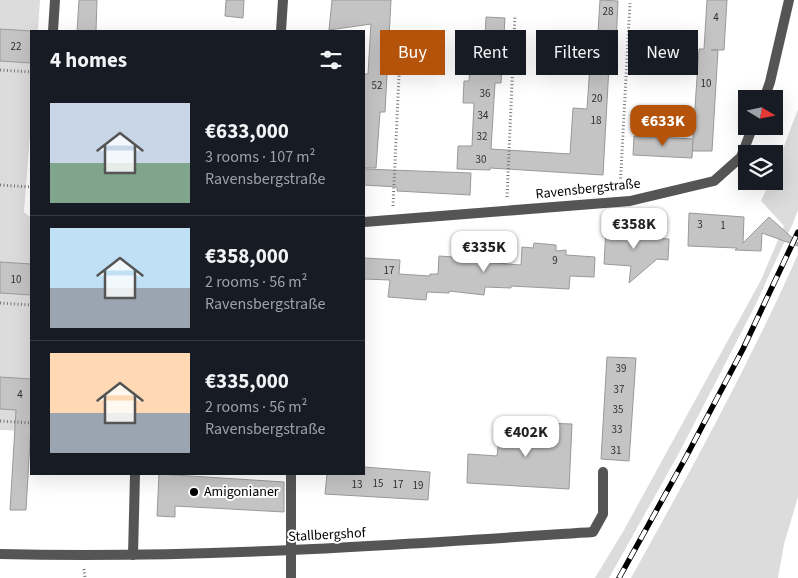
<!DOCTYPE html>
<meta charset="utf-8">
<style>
body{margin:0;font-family:"Source Sans 3",sans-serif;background:#20242c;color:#f1f3f6;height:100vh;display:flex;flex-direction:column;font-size:19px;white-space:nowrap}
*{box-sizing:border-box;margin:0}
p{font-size:16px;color:#9ea1a6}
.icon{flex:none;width:28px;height:28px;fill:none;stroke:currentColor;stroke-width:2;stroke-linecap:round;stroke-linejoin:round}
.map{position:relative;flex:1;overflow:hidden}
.drawer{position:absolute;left:30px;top:30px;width:335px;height:445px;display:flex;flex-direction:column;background:#171b24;border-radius:0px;box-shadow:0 5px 20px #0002}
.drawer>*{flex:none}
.guide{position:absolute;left:380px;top:30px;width:342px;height:45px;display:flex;gap:10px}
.needle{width:32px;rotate:100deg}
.tools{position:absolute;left:738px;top:90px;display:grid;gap:10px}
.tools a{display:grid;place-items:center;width:45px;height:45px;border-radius:0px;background:#171b24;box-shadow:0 5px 20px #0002;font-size:25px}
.price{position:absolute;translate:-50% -42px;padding:0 11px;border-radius:10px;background:#fff;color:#222;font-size:16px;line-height:32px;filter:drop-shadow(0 1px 2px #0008)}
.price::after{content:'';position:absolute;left:50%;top:30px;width:15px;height:11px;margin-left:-8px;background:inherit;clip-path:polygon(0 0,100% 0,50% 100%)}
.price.on{background:#b45309;color:#fff}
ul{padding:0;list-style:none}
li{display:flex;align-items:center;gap:15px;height:125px;padding:0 20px}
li+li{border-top:1px solid #363941}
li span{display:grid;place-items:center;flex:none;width:140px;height:100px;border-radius:0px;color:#555}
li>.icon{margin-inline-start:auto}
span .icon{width:60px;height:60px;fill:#fffc;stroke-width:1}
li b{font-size:21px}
h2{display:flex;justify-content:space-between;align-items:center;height:60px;padding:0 20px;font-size:21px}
.chip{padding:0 18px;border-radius:0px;background:#171b24;box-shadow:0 5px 20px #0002;font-size:18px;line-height:45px}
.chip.on{background:#b45309;color:#fff}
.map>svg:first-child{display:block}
.green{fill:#dcdcdc}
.building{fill:#c4c4c4;stroke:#999}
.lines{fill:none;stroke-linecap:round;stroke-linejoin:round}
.path{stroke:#777;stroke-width:3;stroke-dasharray:1 2.5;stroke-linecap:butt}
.lane{stroke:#555;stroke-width:10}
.street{stroke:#555;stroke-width:10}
.rail-casing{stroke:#000;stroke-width:5.5}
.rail{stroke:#fff;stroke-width:4;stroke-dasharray:11;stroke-linecap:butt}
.poi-dot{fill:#000;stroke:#fff;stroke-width:2}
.labels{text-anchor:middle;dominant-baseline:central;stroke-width:4;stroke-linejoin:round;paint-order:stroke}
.number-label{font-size:11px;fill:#313131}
.street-label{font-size:14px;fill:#000;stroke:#fff}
.poi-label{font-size:14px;fill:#000;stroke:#fff;text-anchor:start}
</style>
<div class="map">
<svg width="798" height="578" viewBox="0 0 798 578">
<rect width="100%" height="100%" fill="#fff"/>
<!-- green -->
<g class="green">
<path d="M0,0h40l-2,31h-7v91l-7,90 7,6v213l-31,-1z"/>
<path d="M798,109v101l-5,13 -38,83 -76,147 -70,125h-14l29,-48 137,-250 23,-54 -23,-25 9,-20h4v-8z"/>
<path d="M798,254v243l-14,47 -6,34h-147c59,-106 118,-213 167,-324z"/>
</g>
<!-- building -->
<g class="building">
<path d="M79,0h18l-1,31h-19z"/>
<path d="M226,0h18l-1,18 -18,-2z"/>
<path d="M332,0h59l-6,112h-5l-4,56h-12v-94h4l3,-50 -42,6z"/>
<path d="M600,0l18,1 -3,65h-6l-6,109 -113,-7v2l-33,-1 1,-23h14l2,-43h-11l1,-22h5l3,-43 13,1 1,-22 19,1 -4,65h-6l-4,66 79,5 3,-46 14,1 3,-44h6z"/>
<path d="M707,0h20l-3,50h-13h7l-6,101h-20l7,-102h5z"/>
<path d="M0,29l31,2v32l-31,-2z"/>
<path d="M634,136l59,3 -1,19 -59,-3z"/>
<path d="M364,169l107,4 -1,22 -73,-4v-4l-33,-2z"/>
<path d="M689,213l55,4 -1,26 26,-26 29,26v3l-36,-13 -1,18 -26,-1 2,-2 -49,-2z"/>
<path d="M606,229l44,3 -1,6 20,1 -1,21 -11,-1 -28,24 2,-17 -27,-2z"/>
<path d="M534,243l22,2v6l10,-1v5l29,2 -1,20 -24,-1 -1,13 -58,-3v2l-26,-1 -1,8 -35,-4v2l-22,-1 -1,8 -38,-3 2,-17 -26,-1v-21l36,2 -1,14 31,2v-2h8l1,-18 44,3v3l38,3 1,-18 11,1z"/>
<path d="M0,262l31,2v31l-31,-2z"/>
<path d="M607,357l29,1 -7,103 -28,-2z"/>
<path d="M0,377l31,2v46l-5,85h-16l6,-100 -16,-1z"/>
<path d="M501,422l40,4v-3l31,1 -3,65 -102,-6 1,-29 29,2z"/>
<path d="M364,467l66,5 -2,28 -103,-6 2,-20h37z"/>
<path d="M159,474l125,8v30l-109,-6v11l-18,-1z"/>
</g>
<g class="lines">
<!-- path -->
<g class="path">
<path d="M0,70l31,2"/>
<path d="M0,185l31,2"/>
<path d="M620,189l10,-186"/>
<path d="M507,197l8,-181"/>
<path d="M393,206l8,-174"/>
<path d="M0,303l31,2"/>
<path d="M0,421l31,2"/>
<path d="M84,569l1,9"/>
</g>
<!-- lane -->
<g class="lane">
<path d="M53,31l2,-31"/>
<path d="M133,555l2,-81"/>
<path d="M291,578v-104"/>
</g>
<!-- street -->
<g class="street">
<path d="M281,31l2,-31"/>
<path d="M764,99l6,-17 19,-82"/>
<path d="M364,222l266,-21 84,-20 27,-24 12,-31"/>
<path d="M0,554c198,5 395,-9 593,-22l10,-18v-42"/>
</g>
<defs>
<path id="rail" d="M619,578l67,-121 57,-108 55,-117"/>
</defs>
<!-- rail casing -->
<use href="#rail" class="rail-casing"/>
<!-- rail -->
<use href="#rail" class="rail"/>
</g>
<!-- markers -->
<circle class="poi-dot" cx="194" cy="492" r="5"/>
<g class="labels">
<!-- number labels -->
<g class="number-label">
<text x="608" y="11">28</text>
<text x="716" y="17">4</text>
<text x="16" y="46">22</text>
<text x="706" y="83">10</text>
<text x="377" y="85">52</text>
<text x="485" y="93">36</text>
<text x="597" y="98">20</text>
<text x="483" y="115">34</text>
<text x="596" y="120">18</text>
<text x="482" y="136">32</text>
<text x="481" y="159">30</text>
<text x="700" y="224">3</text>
<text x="723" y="225">1</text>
<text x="555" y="260">9</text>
<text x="389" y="270">17</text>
<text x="16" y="279">10</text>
<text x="621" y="368">39</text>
<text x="619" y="389">37</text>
<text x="20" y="394">4</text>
<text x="618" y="409">35</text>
<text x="617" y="429">33</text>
<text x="616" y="450">31</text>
<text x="378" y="483">15</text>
<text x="357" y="484">13</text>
<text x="398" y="484">17</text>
<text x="418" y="485">19</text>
</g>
<!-- street labels -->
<g class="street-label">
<text transform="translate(588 189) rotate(-6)">Ravensbergstraße</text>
<text transform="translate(327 535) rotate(-3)">Stallbergshof</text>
</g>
<!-- poi labels -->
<g class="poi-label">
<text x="204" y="492">Amigonianer</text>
</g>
</g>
</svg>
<div class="tools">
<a><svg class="needle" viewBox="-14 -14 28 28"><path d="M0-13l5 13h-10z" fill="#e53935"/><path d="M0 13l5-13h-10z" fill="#9ea1a6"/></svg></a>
<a><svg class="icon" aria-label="layers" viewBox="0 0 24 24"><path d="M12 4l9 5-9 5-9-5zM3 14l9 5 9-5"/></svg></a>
</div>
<b class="price on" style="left:663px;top:147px">€633K</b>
<b class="price" style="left:634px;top:250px">€358K</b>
<b class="price" style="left:484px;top:273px">€335K</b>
<b class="price" style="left:526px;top:458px">€402K</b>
<div class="guide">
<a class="chip on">Buy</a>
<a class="chip">Rent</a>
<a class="chip">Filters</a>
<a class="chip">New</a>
</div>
<section class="drawer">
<h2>4 homes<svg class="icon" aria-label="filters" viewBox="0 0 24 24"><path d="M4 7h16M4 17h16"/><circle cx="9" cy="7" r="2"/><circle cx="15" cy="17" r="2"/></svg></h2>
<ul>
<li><span style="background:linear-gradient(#c9d6e8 60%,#7fa58c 0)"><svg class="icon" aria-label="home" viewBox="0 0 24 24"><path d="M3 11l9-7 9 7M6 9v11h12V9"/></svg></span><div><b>€633,000</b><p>3 rooms · 107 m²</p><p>Ravensbergstraße</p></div></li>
<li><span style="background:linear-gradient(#bfe0f5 60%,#9aa5b1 0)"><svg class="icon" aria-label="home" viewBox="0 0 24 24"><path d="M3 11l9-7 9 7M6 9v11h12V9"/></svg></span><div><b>€358,000</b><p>2 rooms · 56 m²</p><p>Ravensbergstraße</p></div></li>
<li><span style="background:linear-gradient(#ffd9b3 60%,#9aa5b1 0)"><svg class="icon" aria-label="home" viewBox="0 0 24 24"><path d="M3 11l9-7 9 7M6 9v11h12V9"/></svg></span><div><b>€335,000</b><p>2 rooms · 56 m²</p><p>Ravensbergstraße</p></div></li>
</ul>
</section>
</div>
